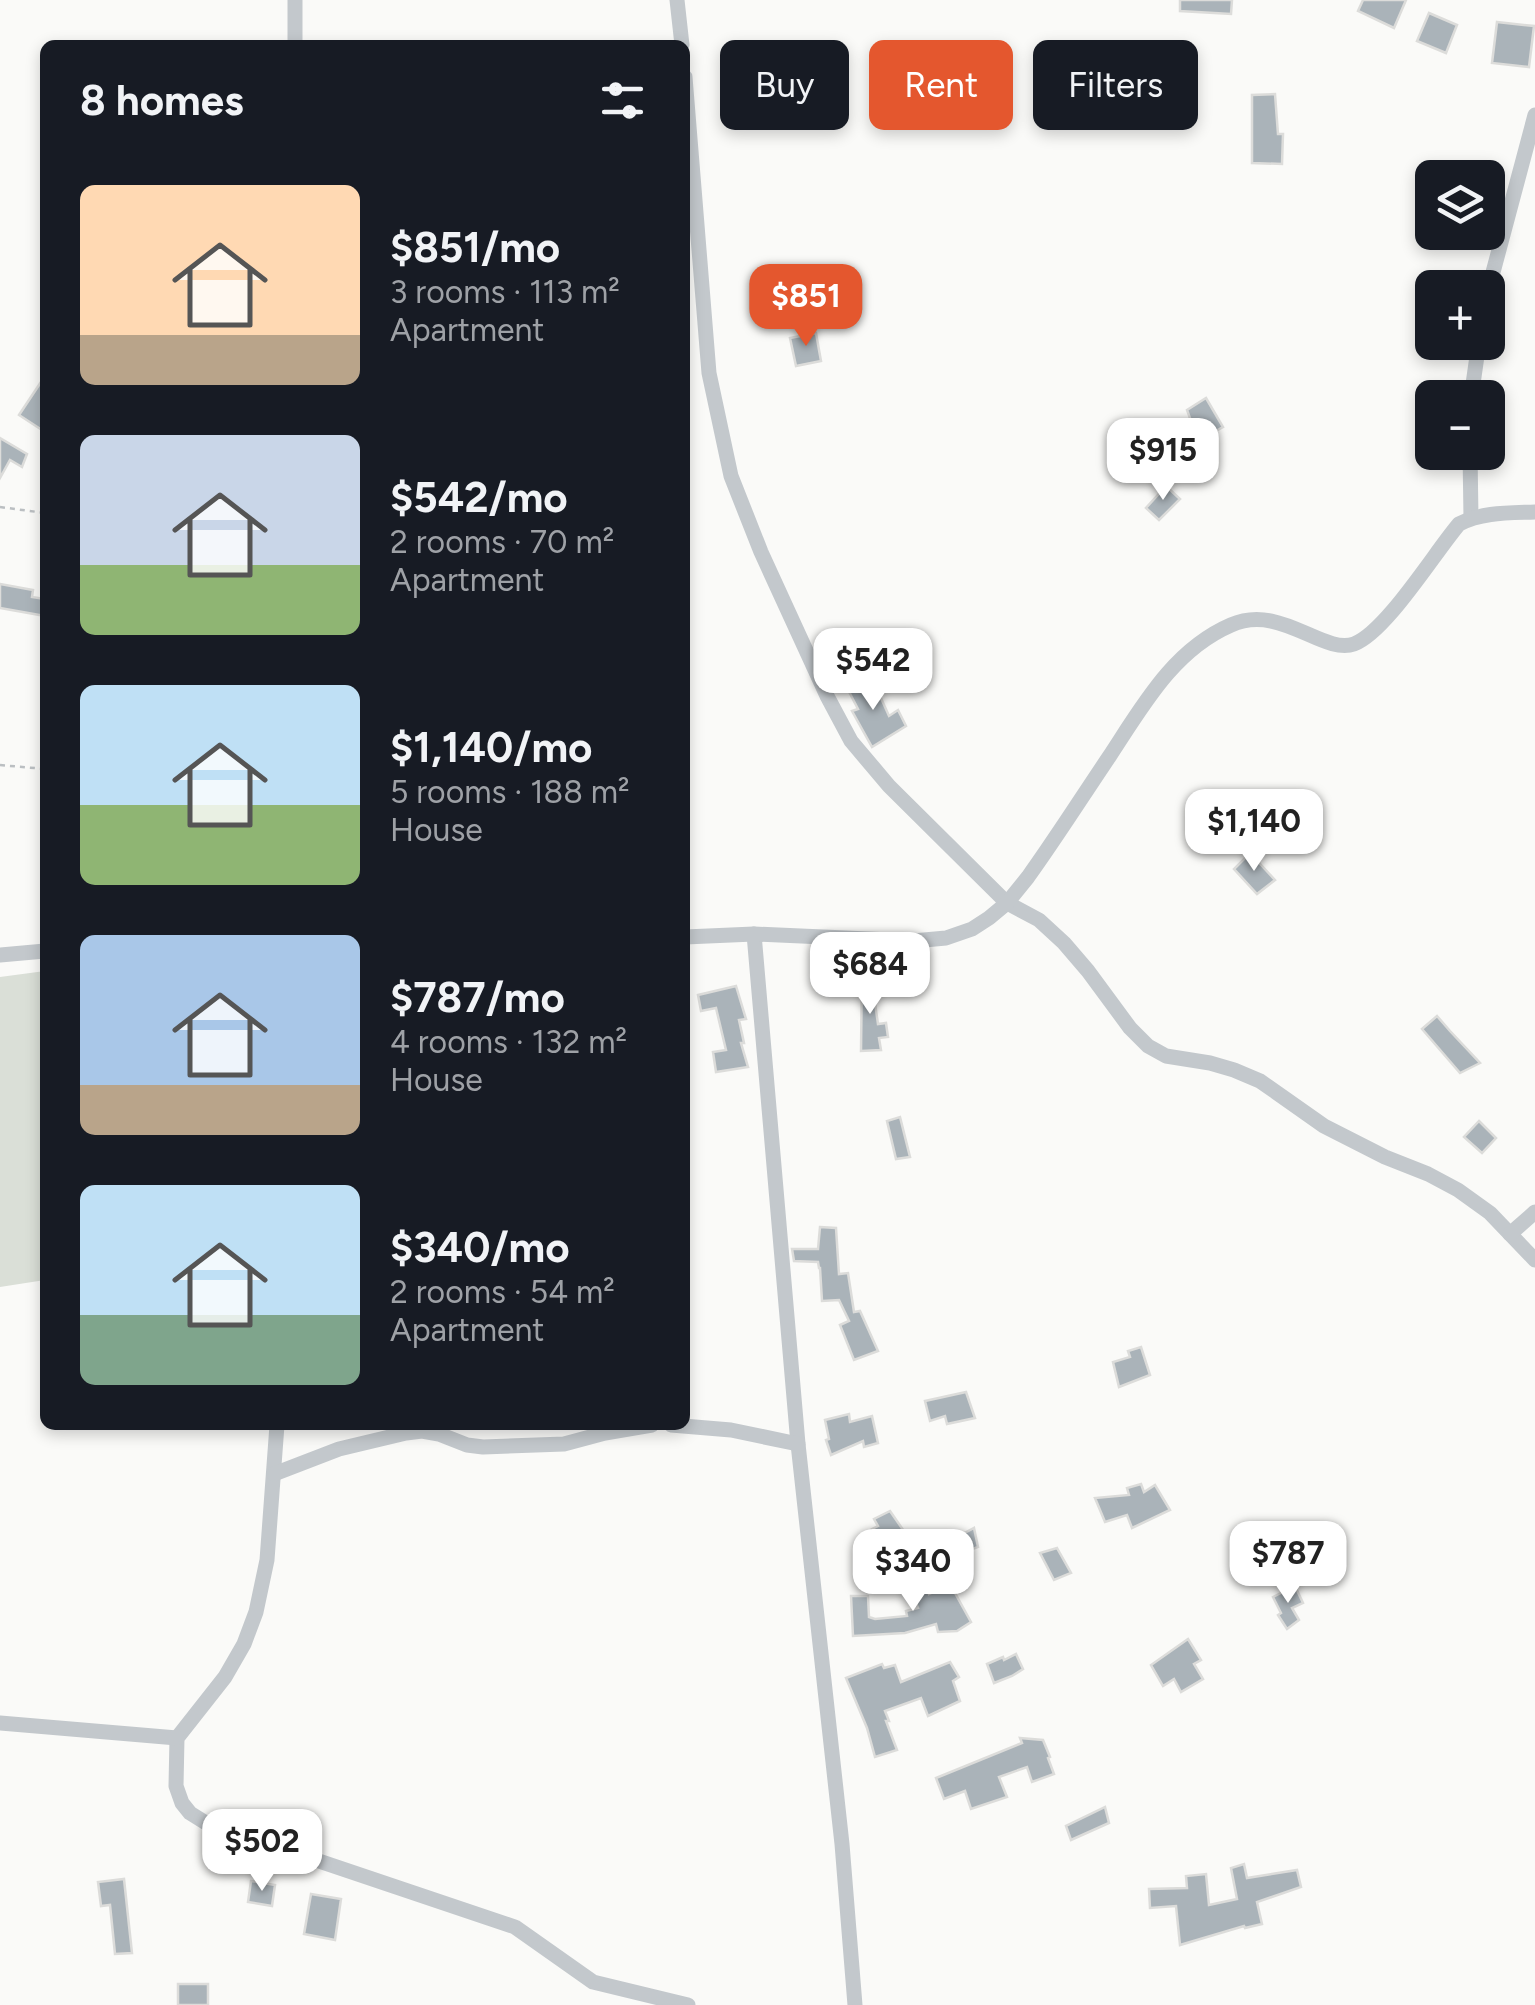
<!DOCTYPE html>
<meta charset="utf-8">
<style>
body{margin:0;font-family:Figtree,sans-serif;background:#20242c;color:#f1f3f6;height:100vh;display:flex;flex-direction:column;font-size:38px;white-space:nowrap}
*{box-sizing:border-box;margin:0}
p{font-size:32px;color:#9ea1a6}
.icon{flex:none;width:55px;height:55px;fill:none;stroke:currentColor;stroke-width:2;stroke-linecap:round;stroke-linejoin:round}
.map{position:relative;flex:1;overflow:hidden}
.panel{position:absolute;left:40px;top:40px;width:650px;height:1390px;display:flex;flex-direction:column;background:#171b24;border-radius:15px;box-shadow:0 5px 15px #0003}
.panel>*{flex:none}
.guide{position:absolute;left:720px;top:40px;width:665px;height:90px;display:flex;gap:20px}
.buttons{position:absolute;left:1415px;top:160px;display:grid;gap:20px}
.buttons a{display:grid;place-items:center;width:90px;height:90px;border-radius:15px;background:#171b24;box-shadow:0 5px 15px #0003;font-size:50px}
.price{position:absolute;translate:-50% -85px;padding:0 22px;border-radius:20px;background:#fff;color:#222;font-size:32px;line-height:65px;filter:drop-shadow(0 2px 5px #0008)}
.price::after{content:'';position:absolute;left:50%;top:60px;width:30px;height:22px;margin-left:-15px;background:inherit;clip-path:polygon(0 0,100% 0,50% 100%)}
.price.selected{background:#e4572e;color:#fff}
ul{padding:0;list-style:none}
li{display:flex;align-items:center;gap:30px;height:250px;padding:0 40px}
li span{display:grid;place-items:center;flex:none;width:280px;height:200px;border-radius:15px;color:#555}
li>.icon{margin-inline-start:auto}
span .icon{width:120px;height:120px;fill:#fffc;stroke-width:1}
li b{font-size:42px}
h2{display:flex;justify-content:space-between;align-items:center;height:120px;padding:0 40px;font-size:42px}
.tag{padding:0 35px;border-radius:15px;background:#171b24;box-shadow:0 5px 15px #0003;font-size:35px;line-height:90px}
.tag.selected{background:#e4572e;color:#fff}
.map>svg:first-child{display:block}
.green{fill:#dadfd7}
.building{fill:#aab3b9;stroke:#dcdcda;stroke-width:2.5}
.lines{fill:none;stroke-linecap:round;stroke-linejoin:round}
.path{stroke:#bbbfc2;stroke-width:2.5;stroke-dasharray:5 5;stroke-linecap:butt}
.street{stroke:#c3c8cc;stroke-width:15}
</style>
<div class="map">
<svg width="1535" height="2005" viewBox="0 0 1535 2005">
<rect width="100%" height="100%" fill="#fafaf8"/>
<!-- green -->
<path class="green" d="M45,971v309l-45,7v-310z"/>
<!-- building -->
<g class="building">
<path d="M1180,0h52l-1,14 -51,-3z"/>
<path d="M1363,0h43l-12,28 -36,-17z"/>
<path d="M1429,13l28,12 -11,28 -29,-12z"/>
<path d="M1497,22l37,4 -5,41 -37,-4z"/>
<path d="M1275,94l3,40h5l-1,30 -30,-1v-68z"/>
<path d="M816,333l5,28 -25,5 -6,-28z"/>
<path d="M45,376v56l-26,-17z"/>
<path d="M1206,398l17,29 -20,11 -4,-7 -7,4 -8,-13 6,-4 -3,-8z"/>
<path d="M0,438l27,16 -5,13 -12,-7 -10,18z"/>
<path d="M1166,486l14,13 -21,21 -13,-12z"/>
<path d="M0,584l33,6 -1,7 13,2v17l-45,-8z"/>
<path d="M862,674l14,26 5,-2 8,18 9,-6 8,16 -34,21 -20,-36 6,-2 -13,-25z"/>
<path d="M1250,853l25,27 -18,14 -23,-25z"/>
<path d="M870,968l8,56 8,-1 2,14 -9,1 2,12 -20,1 1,-82z"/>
<path d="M736,986l10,33 -7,1 5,23h-3l7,24 -32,5 -3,-20 13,-2 -10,-42 -15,3 -3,-16z"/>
<path d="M1437,1016l13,15 30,32 -20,10 -38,-44z"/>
<path d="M900,1117l10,40 -14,2 -9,-38z"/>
<path d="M1479,1121l17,17 -14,15 -18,-16z"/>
<path d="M820,1227l16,1 3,46 9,-1 6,39 6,-1 18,40 -24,9 -14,-35 9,-4 -10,-21 -17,1 -2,-33h-1l-1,-6 -24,-1 -2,-12h26z"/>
<path d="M1141,1347l9,28 -31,12 -6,-25 17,-5 -2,-6z"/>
<path d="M966,1392l9,26 -28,6 -2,-8 -15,5 -5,-20z"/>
<path d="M849,1414l1,8 22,-6 6,27 -14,4 -1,-6 -32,14 -5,-15 3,-1 -4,-19z"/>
<path d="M1141,1484l3,8 11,-7 15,25 -38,18 -5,-13 -22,7 -10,-24 34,-3 -2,-7z"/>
<path d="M890,1511l18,26 -22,15 -14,-23 6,-3 -4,-7z"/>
<path d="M974,1528l4,19 -27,10 -5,-14z"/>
<path d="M1057,1548l14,25 -17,7 -14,-27z"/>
<path d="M925,1582l4,12 21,-10 21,38 -14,9 -19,1 -2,-8 -31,9 -52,3 -2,-40h17l1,21 6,2 32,-3 -1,-5 12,-3 -9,-22z"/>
<path d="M1295,1586l8,17 -11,5 7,12 -12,9 -9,-14 3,-2 -8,-16z"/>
<path d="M1188,1639l13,21 -7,4 9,15 -22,13 -7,-13 -11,7 -12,-21z"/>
<path d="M1016,1654l7,15 -11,7 -18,7 -7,-19 16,-7 1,3z"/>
<path d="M950,1662l9,15 -6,4 7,20 -32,15 -7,-18 -36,13 4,10h-3l11,29 -22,7 -8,-29 -21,-50 36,-14 2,4 11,-3 6,17z"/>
<path d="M1020,1738l23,2 7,17 -2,1 6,16 -22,8 -5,-15 -28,10 8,20 -36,12 -6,-18 -21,8 -8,-21 86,-35z"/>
<path d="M1105,1807l4,16 -38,17 -5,-14z"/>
<path d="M1244,1864l3,14 50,-8 4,17 -44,15 5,22 -17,4 -1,-2 -64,19 -4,-39 -26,2 -1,-19 38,-1 -1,-12 20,-2 3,31 28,-6 -6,-31z"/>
<path d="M124,1879l8,74 -17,1 -5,-49 -9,1 -3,-24z"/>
<path d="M251,1881l24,4 -3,21 -24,-4z"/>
<path d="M311,1894l30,5 -6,41 -31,-6z"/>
<rect x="178" y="1984" width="30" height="21"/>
</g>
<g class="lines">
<!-- path -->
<g class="path">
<path d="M0,507l45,6"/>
<path d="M0,765l45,4"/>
</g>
<!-- street -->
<g class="street">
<path d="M677,0l5,45"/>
<path d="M295,45v-45"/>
<path d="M685,77l24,296 22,103 30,76 66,144 24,45 38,45 118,117 32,17 25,23 24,28 42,57 18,18 18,10 44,7 24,7 26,11 64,45 61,31 43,17 30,16 32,23 45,47"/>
<path d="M1488,291l47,-176"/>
<path d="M1471,398l8,-56"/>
<path d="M1470,452l1,66"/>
<path d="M754,934l44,510 44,400 13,161"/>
<path d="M685,937l69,-3 159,7 33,-3 26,-9 17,-11 18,-15 21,-26c28,-39 54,-80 81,-120 33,-50 64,-107 122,-132 49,-22 92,30 123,19 32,-12 81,-92 105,-120 23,-12 50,-11 76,-12"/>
<path d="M0,955l45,-4"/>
<path d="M1510,1234l25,-22"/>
<path d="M277,1425l-10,135 -11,52 -12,32 -19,33 -48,61 -1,48 6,17 8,10 16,10 309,104 78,55 95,23"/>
<path d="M671,1425l60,5 67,14"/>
<path d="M274,1474l65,-25 67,-16 16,-2 17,3 28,11 16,2 81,-3 41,-11 47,-8"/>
<path d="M0,1723l177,15"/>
</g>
</g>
</svg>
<div class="buttons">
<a><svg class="icon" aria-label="layers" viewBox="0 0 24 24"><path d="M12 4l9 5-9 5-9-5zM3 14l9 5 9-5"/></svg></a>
<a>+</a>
<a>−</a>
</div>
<b class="price selected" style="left:806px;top:349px">$851</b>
<b class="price" style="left:1163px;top:503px">$915</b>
<b class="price" style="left:873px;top:713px">$542</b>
<b class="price" style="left:1254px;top:874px">$1,140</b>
<b class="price" style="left:870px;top:1017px">$684</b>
<b class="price" style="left:1288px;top:1606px">$787</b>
<b class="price" style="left:913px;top:1614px">$340</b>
<b class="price" style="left:262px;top:1894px">$502</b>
<div class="guide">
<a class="tag">Buy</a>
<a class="tag selected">Rent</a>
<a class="tag">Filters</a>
</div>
<section class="panel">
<h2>8 homes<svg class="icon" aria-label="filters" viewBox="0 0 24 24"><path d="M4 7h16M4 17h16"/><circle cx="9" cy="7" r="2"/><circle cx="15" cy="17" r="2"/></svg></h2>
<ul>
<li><span style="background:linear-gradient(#ffd9b3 75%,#b9a48a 0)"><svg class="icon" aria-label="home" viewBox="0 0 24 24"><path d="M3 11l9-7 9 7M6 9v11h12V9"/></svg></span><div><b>$851/mo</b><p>3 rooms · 113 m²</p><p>Apartment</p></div></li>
<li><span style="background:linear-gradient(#c9d6e8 65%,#8fb573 0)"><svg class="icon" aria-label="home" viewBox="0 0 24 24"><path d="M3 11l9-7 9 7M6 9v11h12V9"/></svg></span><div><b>$542/mo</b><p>2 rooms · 70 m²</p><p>Apartment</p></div></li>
<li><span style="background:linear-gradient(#bfe0f5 60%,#8fb573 0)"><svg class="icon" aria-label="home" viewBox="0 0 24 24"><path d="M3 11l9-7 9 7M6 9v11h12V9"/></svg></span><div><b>$1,140/mo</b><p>5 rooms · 188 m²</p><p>House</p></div></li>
<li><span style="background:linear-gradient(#a9c7e8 75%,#b9a48a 0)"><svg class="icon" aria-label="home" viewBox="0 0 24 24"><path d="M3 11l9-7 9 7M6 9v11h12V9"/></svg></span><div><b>$787/mo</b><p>4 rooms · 132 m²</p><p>House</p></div></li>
<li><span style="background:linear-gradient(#bfe0f5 65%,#7fa58c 0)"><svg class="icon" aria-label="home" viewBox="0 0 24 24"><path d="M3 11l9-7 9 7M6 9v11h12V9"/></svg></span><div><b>$340/mo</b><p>2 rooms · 54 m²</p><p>Apartment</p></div></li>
</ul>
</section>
</div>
